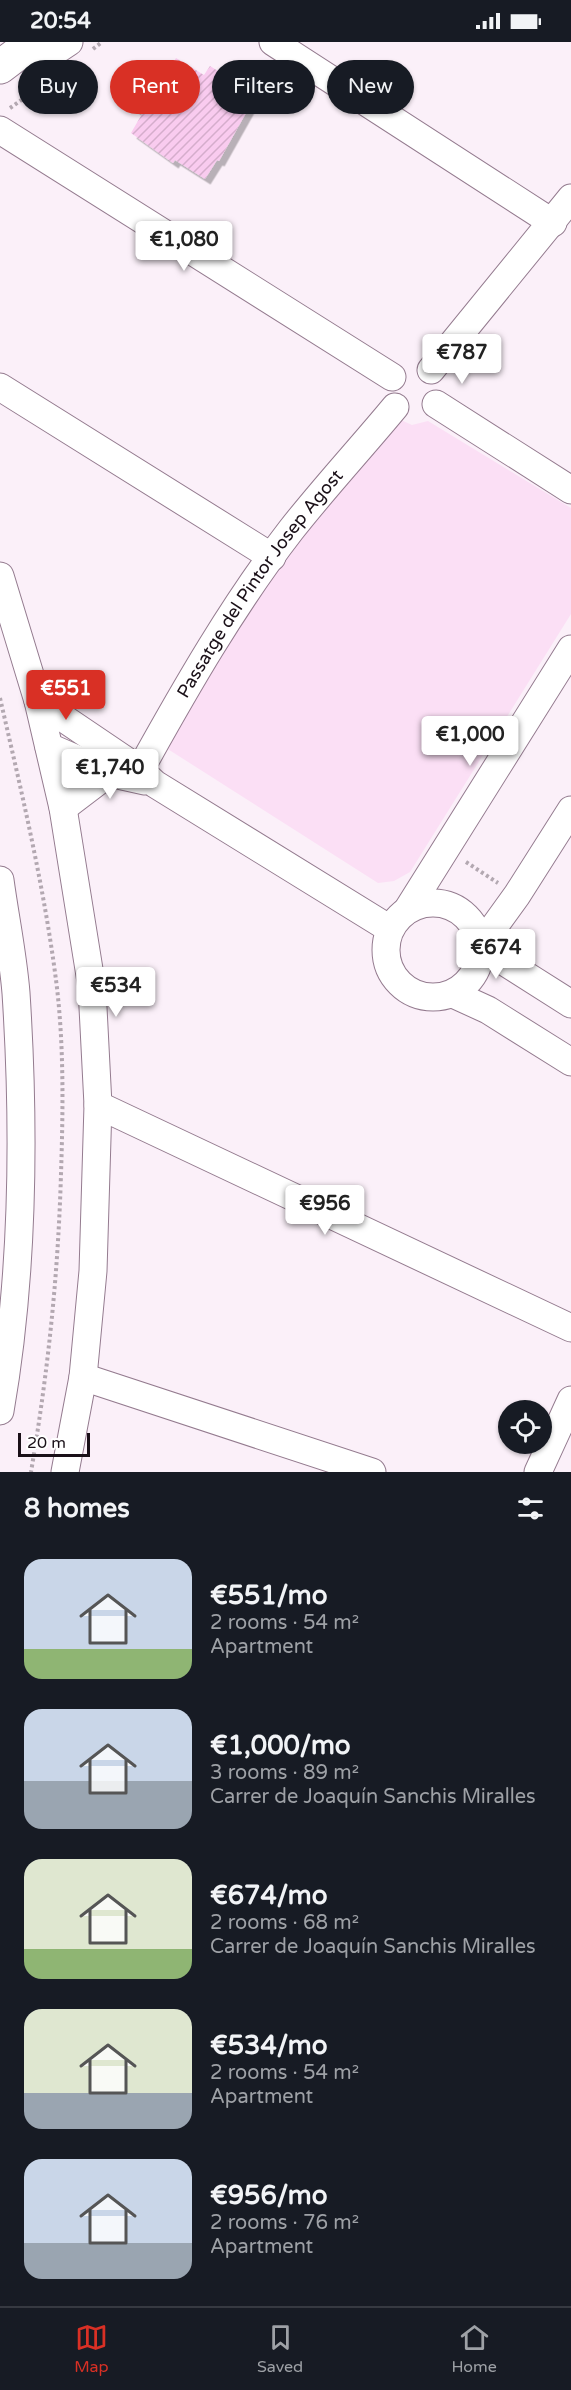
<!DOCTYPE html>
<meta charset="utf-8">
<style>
body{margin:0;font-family:"Varela Round",sans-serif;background:#242831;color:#f1f3f6;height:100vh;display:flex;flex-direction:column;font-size:22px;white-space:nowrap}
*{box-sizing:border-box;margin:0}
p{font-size:20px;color:#9ea1a6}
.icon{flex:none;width:33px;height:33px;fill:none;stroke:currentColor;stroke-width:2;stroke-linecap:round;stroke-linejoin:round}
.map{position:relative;height:1430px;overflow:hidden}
.details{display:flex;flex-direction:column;background:#171b24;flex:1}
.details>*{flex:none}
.hud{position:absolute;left:18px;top:18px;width:536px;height:54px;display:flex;gap:12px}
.tools{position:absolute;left:498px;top:1358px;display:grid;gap:12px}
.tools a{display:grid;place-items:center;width:54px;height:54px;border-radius:50%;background:#171b24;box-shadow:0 2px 4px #0004;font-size:30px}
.scale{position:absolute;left:18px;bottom:15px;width:72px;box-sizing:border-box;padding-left:6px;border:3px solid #1a1018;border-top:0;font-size:16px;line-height:21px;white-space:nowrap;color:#1a1018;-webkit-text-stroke:4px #fff;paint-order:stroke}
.price{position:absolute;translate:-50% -51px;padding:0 14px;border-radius:6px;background:#fff;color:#222;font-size:20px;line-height:39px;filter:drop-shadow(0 2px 3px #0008)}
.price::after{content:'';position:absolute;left:50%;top:36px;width:18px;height:14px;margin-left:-9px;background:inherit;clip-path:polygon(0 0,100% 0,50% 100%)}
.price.current{background:#d93025;color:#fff}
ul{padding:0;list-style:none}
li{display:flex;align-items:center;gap:18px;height:150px;padding:0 24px}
li span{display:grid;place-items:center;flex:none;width:168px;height:120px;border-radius:18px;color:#555}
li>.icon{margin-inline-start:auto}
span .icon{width:72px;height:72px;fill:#fffc;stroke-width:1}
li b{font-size:26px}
h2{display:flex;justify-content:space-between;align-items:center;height:72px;padding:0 24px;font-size:26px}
.pill{padding:0 21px;border-radius:27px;background:#171b24;box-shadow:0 2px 4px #0004;font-size:21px;line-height:54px}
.pill.current{background:#d93025;color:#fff}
.status{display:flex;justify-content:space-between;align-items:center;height:42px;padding:0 30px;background:#171b24;direction:ltr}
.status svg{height:16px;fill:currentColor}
.tab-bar{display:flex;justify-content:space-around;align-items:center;height:84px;border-top:2px solid #363941;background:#171b24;font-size:16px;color:#9ea1a6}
.tab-bar a{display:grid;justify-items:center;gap:3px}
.tab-bar .current{color:#d93025}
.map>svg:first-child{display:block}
.built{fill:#fbdff5}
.building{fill:url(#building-hatch);filter:url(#shadow)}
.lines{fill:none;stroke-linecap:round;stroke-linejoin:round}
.minor-casing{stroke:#947b8f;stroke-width:29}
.major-casing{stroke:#947b8f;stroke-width:35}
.path{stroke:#b3a8b1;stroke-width:4;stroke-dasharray:3 3;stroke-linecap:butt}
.minor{stroke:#fff;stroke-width:27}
.major{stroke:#fff;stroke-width:33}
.labels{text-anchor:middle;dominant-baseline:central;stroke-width:4.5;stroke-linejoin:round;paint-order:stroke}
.street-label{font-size:18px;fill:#1a1018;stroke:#fff}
</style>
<div class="status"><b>20:54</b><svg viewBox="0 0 49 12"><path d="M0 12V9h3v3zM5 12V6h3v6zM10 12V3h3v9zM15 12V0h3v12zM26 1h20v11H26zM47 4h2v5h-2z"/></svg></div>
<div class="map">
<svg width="571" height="1430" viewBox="0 0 571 1430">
<defs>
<pattern id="building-hatch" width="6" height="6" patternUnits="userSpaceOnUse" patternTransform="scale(1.5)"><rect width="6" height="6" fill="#f9cbef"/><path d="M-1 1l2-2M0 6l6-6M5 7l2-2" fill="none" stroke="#d5adcc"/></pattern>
<filter id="shadow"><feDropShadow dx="5.5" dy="5.5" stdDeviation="0" flood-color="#0004"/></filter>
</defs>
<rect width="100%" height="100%" fill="#fbf0f9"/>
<!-- built -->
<path class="built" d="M392,374l20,9 16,-4 143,87v106l-161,258 -16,9 -16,2 -215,-137 83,-140z"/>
<!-- building -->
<path class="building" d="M176,16l28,17 6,-9 16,10 -5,10 30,18 -32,57 -2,-1 -12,19 -30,-19 -2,3 -42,-30 11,-19 -9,-6 4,-5 -3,-3 15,-25 3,2 4,-6 9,6z"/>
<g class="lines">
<defs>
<g id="minor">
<path d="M273,0l280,181"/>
<path d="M17,11l43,-5 9,-6"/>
<path d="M0,88l392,247"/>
<path d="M431,328l140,-172"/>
<path d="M0,345l272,170"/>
<path d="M436,362l135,86"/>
<path d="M0,534l38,125 25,107 29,180 6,117 -5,166 -10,106 -18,95"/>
<path d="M38,659l102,69 15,14 235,145"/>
<path d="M49,705l60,26"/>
<path id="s1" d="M140,728c46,-83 93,-165 151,-240 33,-42 70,-82 104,-123"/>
<path d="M63,766l46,-35 36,8"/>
<path d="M0,838c5,37 13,75 16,113 9,139 8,280 -16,418"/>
<circle cx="433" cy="908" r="47"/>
<path d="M408,867l163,-260"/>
<path d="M481,903l36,-50 54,-85"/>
<path d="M481,905l90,57"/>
<path d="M453,952l35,16 83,52"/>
<path d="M98,1063l473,223"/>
<path d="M83,1335l289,95"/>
<path d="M538,1430l33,-72"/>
</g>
<path id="major" d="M0,25l33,-25"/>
</defs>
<!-- minor casing -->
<use href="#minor" class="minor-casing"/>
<!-- major casing -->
<use href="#major" class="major-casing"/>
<!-- path -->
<g class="path">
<path d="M93,7l9,-7"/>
<path d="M10,66l48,-34"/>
<path d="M0,656c22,96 45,192 57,290 7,61 6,124 4,186 -3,103 -13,197 -30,298"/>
<path d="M466,820l32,21"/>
</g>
<!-- minor -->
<use href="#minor" class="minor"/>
<!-- major -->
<use href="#major" class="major"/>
</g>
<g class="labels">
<!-- street labels -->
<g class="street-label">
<text stroke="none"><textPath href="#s1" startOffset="222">Passatge del Pintor Josep Agost</textPath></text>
</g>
</g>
</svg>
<div class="tools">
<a><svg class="icon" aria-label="locate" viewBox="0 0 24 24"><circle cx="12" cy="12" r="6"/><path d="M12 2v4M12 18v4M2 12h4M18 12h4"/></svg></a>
</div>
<div class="scale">20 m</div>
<b class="price" style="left:184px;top:230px">€1,080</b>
<b class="price" style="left:462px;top:343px">€787</b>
<b class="price current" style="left:66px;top:679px">€551</b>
<b class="price" style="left:470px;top:725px">€1,000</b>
<b class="price" style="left:110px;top:758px">€1,740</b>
<b class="price" style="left:496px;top:938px">€674</b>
<b class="price" style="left:116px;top:976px">€534</b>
<b class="price" style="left:325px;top:1194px">€956</b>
<div class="hud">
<a class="pill">Buy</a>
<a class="pill current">Rent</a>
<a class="pill">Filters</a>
<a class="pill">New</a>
</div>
</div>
<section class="details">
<h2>8 homes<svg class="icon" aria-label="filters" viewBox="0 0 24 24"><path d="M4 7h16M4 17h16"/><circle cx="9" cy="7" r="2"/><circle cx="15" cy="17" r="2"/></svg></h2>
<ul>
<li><span style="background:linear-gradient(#c9d6e8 75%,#8fb573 0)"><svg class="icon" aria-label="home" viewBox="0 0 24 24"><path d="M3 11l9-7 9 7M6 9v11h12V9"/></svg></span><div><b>€551/mo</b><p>2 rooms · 54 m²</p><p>Apartment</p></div></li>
<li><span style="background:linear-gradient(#c9d6e8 60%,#9aa5b1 0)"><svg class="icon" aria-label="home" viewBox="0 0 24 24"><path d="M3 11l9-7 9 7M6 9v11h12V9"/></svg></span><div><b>€1,000/mo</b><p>3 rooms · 89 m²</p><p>Carrer de Joaquín Sanchis Miralles</p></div></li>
<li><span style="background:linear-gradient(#dfe7d0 75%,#8fb573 0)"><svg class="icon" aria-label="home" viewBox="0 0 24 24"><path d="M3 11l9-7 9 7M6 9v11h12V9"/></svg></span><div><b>€674/mo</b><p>2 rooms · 68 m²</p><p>Carrer de Joaquín Sanchis Miralles</p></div></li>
<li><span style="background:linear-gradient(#dfe7d0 70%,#9aa5b1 0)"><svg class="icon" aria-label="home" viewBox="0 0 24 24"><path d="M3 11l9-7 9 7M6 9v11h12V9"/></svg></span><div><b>€534/mo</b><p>2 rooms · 54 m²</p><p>Apartment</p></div></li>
<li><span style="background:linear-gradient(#c9d6e8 70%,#9aa5b1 0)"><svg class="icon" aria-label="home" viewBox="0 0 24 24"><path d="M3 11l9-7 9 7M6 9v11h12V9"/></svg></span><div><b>€956/mo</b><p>2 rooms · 76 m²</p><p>Apartment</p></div></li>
</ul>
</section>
<nav class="tab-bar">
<a class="current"><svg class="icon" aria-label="map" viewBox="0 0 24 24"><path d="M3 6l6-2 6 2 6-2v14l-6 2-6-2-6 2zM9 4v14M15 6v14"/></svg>Map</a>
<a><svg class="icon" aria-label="saved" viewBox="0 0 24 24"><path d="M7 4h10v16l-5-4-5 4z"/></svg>Saved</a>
<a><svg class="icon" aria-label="home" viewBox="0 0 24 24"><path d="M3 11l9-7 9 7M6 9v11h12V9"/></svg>Home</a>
</nav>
